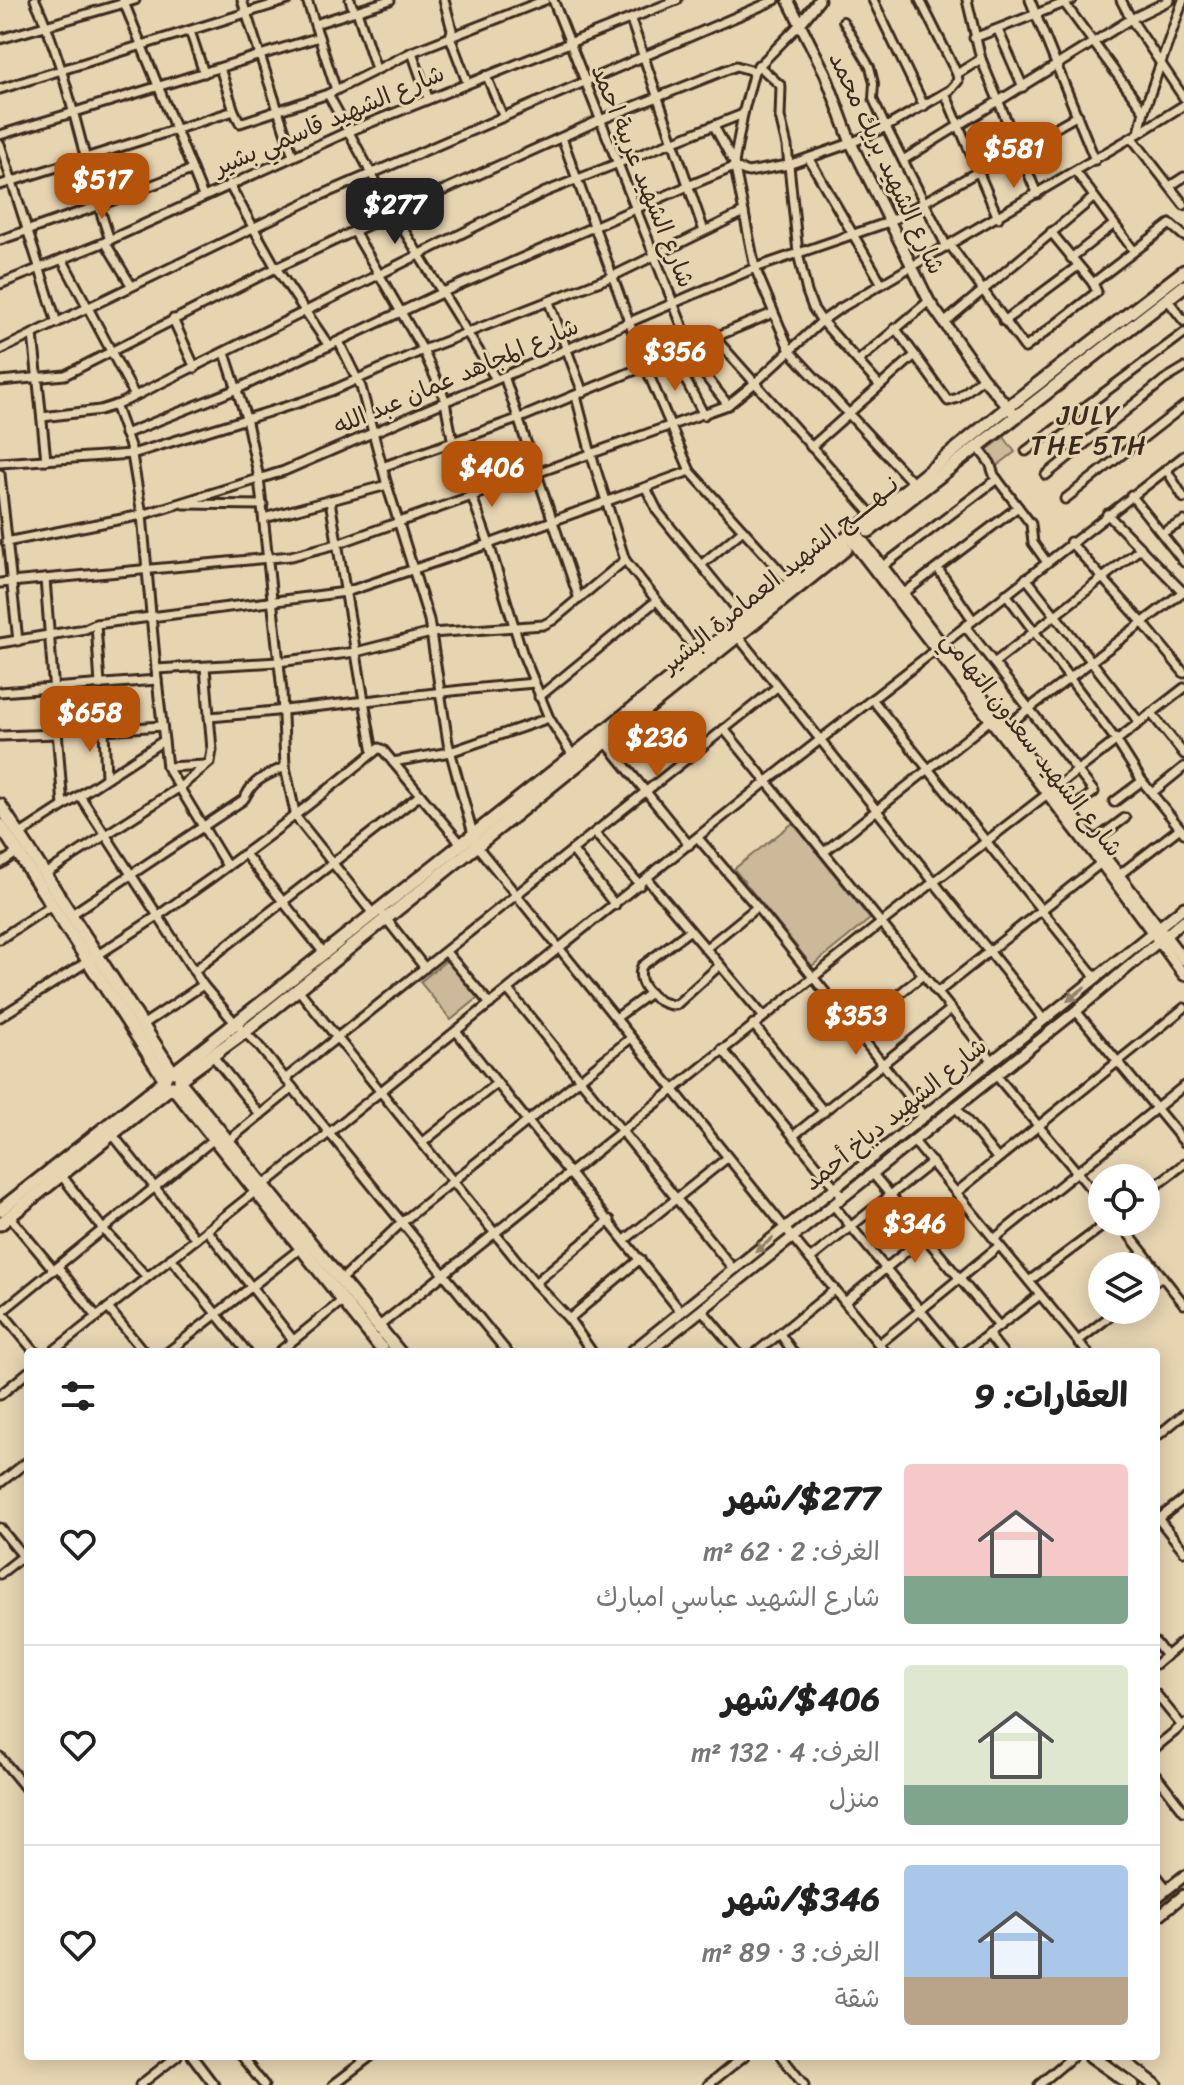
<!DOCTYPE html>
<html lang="ar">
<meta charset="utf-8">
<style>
body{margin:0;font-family:Sriracha,"Playpen Sans Arabic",sans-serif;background:#f6f6f6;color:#222;direction:rtl;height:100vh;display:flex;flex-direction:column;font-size:30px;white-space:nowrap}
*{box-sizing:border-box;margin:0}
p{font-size:26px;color:#767676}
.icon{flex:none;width:44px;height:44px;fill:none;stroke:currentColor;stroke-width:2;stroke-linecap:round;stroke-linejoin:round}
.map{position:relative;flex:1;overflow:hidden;direction:ltr}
.details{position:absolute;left:24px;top:1348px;width:1136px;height:712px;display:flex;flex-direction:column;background:#fff;border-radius:8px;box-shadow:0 4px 20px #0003;direction:rtl}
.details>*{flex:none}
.tools{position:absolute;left:1088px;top:1164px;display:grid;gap:16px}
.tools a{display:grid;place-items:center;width:72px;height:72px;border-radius:50%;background:#fff;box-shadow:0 4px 20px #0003;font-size:40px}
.price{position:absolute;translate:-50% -68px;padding:0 18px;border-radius:16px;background:#b45309;color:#fff;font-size:26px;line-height:52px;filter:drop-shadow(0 2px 4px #0008)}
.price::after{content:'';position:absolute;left:50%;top:48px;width:24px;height:18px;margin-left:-12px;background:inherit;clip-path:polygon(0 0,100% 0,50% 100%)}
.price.on{background:#222;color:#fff}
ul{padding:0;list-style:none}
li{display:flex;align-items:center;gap:24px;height:200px;padding:0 32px}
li+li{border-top:2px solid #e0e0e0}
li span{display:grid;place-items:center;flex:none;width:224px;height:160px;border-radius:8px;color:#555}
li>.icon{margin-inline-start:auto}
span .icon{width:96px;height:96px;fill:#fffc;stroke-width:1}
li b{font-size:34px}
h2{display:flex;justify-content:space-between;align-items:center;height:96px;padding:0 32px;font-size:34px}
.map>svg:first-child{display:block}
.green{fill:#cbb99a;stroke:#83725c;stroke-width:2}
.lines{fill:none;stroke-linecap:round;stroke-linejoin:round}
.pedestrian-casing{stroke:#3b2a1e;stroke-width:12}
.minor-casing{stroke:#3b2a1e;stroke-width:13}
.tertiary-casing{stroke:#3b2a1e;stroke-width:15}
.secondary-casing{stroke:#3b2a1e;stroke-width:17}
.pedestrian{stroke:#e7d5b2;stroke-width:6}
.minor{stroke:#e7d5b2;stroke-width:7}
.tertiary{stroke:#e7d5b2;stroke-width:9}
.secondary{stroke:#e7d5b2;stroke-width:11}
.oneway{fill:#918068}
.labels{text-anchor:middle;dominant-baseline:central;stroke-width:6;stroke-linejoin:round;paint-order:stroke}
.street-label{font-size:24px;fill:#3b2a1e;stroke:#e7d5b2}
.neighbourhood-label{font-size:26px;letter-spacing:2px;fill:#3b2a1e;stroke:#e7d5b2}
</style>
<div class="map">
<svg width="1184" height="2085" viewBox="0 0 1184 2085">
<rect width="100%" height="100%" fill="#e7d5b2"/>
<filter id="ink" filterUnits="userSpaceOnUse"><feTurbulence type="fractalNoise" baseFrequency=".0125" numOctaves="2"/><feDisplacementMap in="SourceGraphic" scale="16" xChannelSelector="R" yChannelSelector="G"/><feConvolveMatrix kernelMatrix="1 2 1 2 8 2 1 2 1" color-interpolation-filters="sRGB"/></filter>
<g filter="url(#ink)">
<!-- green -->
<g class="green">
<path d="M1004,437l11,15 -17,13 -11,-15z"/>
<path d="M793,823l77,96 -58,47 -78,-97z"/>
<path d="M447,960l31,38 -27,22 -31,-38z"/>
</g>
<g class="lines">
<defs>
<g id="pedestrian">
<path d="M843,21l27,46 4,16 -1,16 13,28"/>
<path d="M486,75l17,41"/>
</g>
<g id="minor">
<path d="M35,0c35,75 47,161 75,240"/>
<path d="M123,0l80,196"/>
<path d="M242,0l51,156"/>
<path d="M307,0l29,90"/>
<path d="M350,0l3,8 4,3 19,58"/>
<path d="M444,0l8,30 -2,7 17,45"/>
<path d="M553,0l138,348 13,26 24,31"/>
<path d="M873,0l51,106"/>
<path d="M920,0l37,74"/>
<path d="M967,0l14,59 56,135"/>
<path d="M1030,0l65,160"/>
<path d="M1121,0l10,19 53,79"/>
<path d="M1065,4l79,107"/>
<path d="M631,20l73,211"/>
<path d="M315,24l75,-24"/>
<path d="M799,25l-45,46 -11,43 -9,49 21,105 35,83 124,133"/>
<path d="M998,30l25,57"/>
<path d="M190,31l14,42"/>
<path d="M974,38l98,-38"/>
<path d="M0,39l135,-39"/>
<path d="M412,52l16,46"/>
<path d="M758,65l23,21 -1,31 7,29 11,107 9,39 6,16 9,13 57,64"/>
<path d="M0,89l288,-89"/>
<path d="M945,93l53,125"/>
<path d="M328,94l65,119 103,166"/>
<path d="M234,111l6,12 88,-29 84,-42 133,-52"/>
<path d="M714,126l20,37"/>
<path d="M886,127l64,-37 8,-9 -1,-7 24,-15"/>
<path d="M1139,133l45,-28"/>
<path d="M0,135l319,-98"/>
<path d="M562,138l84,230 44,103 101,112"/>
<path d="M1132,138l52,67"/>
<path d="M0,144l57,179"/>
<path d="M809,159l73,125"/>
<path d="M903,160l228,-141 39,-19"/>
<path d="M1076,172l58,79"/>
<path d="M229,184l47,84 53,78"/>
<path d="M0,185l234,-74 -14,-43"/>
<path d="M1170,186l14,-9"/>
<path d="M354,231l69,119 21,47 9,46 36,101 33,108 27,66 26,41"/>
<path d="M1051,232l42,51 77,-59 14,12"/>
<path d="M0,240l98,-34 93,-36"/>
<path d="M105,242l26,43"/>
<path d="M950,245l75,103 72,-56 -4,-9"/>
<path d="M1071,258l42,-33"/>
<path d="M62,259l73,137"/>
<path d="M0,284l105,-42 242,-110 330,-132"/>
<path d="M1167,299l17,22"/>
<path d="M549,302l34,91"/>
<path d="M173,319l22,49"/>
<path d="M1004,321l74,-55"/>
<path d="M944,323l149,-125"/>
<path d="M895,328l20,27"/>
<path d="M33,334l13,126"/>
<path d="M339,342l22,45 26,98 42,135 19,123 28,102 409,507"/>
<path d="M0,350l317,-153 458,-197"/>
<path d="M225,353l21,65 13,60 23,213 3,76 11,50 78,98"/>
<path d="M673,356l31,59"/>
<path d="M858,361l71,-60"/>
<path d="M504,376l75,223"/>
<path d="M0,381l65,-6 211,-107 117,-55 207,-93 136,-54 18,5"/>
<path d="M576,396l15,58 34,106 74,94"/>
<path d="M115,405l16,44 11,66 15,165 10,87 60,99"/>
<path d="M42,417l58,-7 19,-6 426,-212 198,-78"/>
<path d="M125,434l112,-45 204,-96 247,-107 46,-19 14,5 40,-7 63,-22 35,-16 61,120"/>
<path d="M977,446l13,17 4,12 37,49 2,19 13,18"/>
<path d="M811,447l104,-92 33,46 10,-3 25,-20"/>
<path d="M1026,451l158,-118"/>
<path d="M0,463l132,-9 169,-52 30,-11 92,-41 190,-74 131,-64"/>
<path d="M382,467l138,-49 253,-105"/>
<path d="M1166,469l18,29"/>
<path d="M0,474l18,167"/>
<path d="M1046,475l118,-95 20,-12"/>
<path d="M646,488l12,24 87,107"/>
<path d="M1131,495l53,67"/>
<path d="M1065,499l119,-93"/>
<path d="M330,501l43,252 6,-5 4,2 79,95"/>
<path d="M184,504l79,1"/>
<path d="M1107,514l76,78"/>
<path d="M874,517l-119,-134 67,-62 17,-12 300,-176 5,-22 39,-111"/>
<path d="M264,518l123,-33"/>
<path d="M1162,533l22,-12"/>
<path d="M6,542l136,-27 142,-44 471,-203 134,-46 189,-107"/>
<path d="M1070,542l73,81 41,50"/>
<path d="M701,565l42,-35"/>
<path d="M883,566l114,-87"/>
<path d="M938,569l35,51"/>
<path d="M1026,578l113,144"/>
<path d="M45,579l18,227"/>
<path d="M0,583l291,-27 46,-12 391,-139 27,-22 -40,-45"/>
<path d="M904,593l114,-86"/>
<path d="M1006,594l110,146 26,41 42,52"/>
<path d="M96,624l4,61"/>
<path d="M965,626l129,166 -24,18"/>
<path d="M736,634l308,386"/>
<path d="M0,643l85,-14 11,-5 250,-32 143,-48 201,-73"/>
<path d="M994,663l147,-115"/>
<path d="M156,669l122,-7 78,-10 75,-19 112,-8 10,-5 72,-60"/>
<path d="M0,692l157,-12"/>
<path d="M539,697l117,-96"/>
<path d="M872,699l224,279"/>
<path d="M1151,713l33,41"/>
<path d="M209,717c109,-8 216,-25 325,-34"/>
<path d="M1005,727l179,-136"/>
<path d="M724,729l269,332"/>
<path d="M0,736l57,-2"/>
<path d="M605,741l84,104"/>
<path d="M393,762l57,-10 99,-34"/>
<path d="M167,767l38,-2"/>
<path d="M106,777l-2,-47 58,-4"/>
<path d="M1152,793l32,-26"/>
<path d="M80,796l123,189 32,38 23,22 249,307"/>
<path d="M1114,802l28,-21"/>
<path d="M595,833l45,52"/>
<path d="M19,835l144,-94"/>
<path d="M698,838l59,69 168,210"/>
<path d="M1094,841l31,-23"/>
<path d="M573,851l42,54"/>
<path d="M824,852l165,-131"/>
<path d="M245,854l79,99"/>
<path d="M0,864l18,-12"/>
<path d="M45,874l135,-87 30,-25 2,-12 -7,-83"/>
<path d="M1119,875l61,-47"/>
<path d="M647,879l116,137"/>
<path d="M72,914l171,-114c3,-3 4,-7 7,-11 7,-11 24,-17 35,-22"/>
<path d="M384,916l41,52"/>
<path d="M689,931l-47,35c-8,19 16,40 34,39l44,-40"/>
<path d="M0,939l53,-35"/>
<path d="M705,949l52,-42"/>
<path d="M446,952l44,52"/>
<path d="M194,971l226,-176"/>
<path d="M297,988l238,295 34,36 23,33"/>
<path d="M508,990l226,280"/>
<path d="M938,992l163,-129"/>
<path d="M1076,1011l108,131"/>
<path d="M0,1017c53,-34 107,-67 159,-102 74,-51 145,-105 214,-162"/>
<path d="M616,1018l34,-25"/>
<path d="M144,1024l59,-39"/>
<path d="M753,1024l71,88"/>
<path d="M854,1030l69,-55"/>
<path d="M457,1032c73,94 150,186 224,280"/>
<path d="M722,1049l121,148"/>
<path d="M212,1055l48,60"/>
<path d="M995,1074l107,128"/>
<path d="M285,1079l492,-392"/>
<path d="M955,1106l42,52"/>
<path d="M113,1135l83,104 60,-48"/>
<path d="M793,1136l158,-127"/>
<path d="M913,1140l174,212"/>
<path d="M228,1141l65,-53"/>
<path d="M422,1143l75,-60"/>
<path d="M872,1173l127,153"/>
<path d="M62,1176l41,53 44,48"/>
<path d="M264,1185l502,-403 418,-326"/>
<path d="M957,1192l227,-184"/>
<path d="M1146,1193l38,-29"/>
<path d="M833,1205l122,147"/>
<path d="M9,1216l45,54"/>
<path d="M1119,1222l65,82"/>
<path d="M207,1230l86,110"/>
<path d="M626,1239l101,-81"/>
<path d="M994,1239l190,-153"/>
<path d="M171,1258l76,94"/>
<path d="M810,1259l122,-97"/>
<path d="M1126,1266l17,-13"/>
<path d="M58,1267l39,50"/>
<path d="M341,1280l60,-57 230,-185"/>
<path d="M1029,1281l79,-59"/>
<path d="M535,1283l75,-63"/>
<path d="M1146,1288l16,-12"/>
<path d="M1094,1291l8,-7"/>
<path d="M845,1302l120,-99"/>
<path d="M108,1308l36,44"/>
<path d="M0,1310l35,42"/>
<path d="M702,1310l35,42"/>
<path d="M0,1313l214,-174"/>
<path d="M569,1319l71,-60"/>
<path d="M378,1327l503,-404 303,-235"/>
<path d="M780,1334l13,18"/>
<path d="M988,1334l14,18"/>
<path d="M1078,1341l40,-31"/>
<path d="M879,1344l120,-98"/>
<path d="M52,1352l144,-113"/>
<path d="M168,1352l133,-104"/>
<path d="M279,1352l64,-52"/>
<path d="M757,1352l77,-62"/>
<path d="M965,1352l75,-57"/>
<path d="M0,1395l28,-23"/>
<path d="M1156,1437l28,-23"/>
<path d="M0,1483l28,-22"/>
<path d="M1156,1516l28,35"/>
<path d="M1157,1520l27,-21"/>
<path d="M0,1528l23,28"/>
<path d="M0,1574l28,-22"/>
<path d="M1156,1643l10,13"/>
<path d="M1156,1664l28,-23"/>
<path d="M1156,1694l26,32"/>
<path d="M1156,1747l28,-23"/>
<path d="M0,1757l28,34"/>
<path d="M1156,1775l28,36"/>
<path d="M1156,1875l11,14"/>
<path d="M192,2056l22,29"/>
<path d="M241,2056l23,29"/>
<path d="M781,2056l23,29"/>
<path d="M140,2085l37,-29"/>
<path d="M333,2085l38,-29"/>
<path d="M708,2085l36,-29"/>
<path d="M1039,2085l34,-29"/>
</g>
<g id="tertiary">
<path d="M788,0l37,73 26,70 78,158 54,77 32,37"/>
<path d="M799,25l20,-25"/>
<path d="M856,532l328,428"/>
<path d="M849,537l252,326 83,112"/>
<path d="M631,1352l553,-445"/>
<path d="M649,1352l427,-341 108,-91"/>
<path d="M1156,1898l28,-22"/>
<path d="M1156,1918l28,-23"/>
</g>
<g id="secondary">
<path d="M869,531l315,-245"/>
<path d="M0,805l172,266"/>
<path d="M0,825l164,253"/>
<path d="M174,1072l617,-489 217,-176 176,-136"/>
<path d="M180,1079l66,-48 600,-482"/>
<path d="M180,1082l219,270"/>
<path d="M173,1087l211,265"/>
<path d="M0,1210l164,-129 3,-8"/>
<path d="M0,1224l171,-137"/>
<path d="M1091,2056l41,29"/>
<path d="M1116,2056l39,29"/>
</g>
</defs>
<!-- pedestrian casing -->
<use href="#pedestrian" class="pedestrian-casing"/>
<!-- minor casing -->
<use href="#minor" class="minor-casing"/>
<!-- tertiary casing -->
<use href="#tertiary" class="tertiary-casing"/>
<!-- secondary casing -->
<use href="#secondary" class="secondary-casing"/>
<!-- pedestrian -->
<use href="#pedestrian" class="pedestrian"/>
<!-- minor -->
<use href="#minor" class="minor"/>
<!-- tertiary -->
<use href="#tertiary" class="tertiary"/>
<!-- secondary -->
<use href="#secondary" class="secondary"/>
</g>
<!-- one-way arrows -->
<defs><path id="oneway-solid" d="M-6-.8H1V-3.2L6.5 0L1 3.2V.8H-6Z" transform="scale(2)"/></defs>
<g class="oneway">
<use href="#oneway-solid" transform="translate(1076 994) rotate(141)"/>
<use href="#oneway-solid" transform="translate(764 1245) rotate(141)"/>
</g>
</g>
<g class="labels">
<!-- street labels -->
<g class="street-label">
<text transform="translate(329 120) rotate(-23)">شارع الشهيد قاسمي بشير</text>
<text transform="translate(887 163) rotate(65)">شارع الشهيد بريك محمد</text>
<text transform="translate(643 176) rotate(68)">شارع الشهيد عربية احمد</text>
<text transform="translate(456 376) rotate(-23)">شارع المجاهد عمان عبد الله</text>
<text transform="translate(780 574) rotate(-39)">نــهـــــج الشهيد العمامرة البشير</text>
<text transform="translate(1032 744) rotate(52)">شارع الشهيد سعدون التهامي</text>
<text transform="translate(895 1114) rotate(-39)">شارع الشهيد دباخ أحمد</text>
</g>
<!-- neighbourhood labels -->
<g class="neighbourhood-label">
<text x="1089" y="415">JULY<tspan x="1089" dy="30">THE 5TH</tspan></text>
</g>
</g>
</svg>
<div class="tools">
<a><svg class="icon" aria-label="locate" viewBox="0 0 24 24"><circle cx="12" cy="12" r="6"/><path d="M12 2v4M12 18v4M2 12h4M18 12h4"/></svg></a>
<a><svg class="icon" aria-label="layers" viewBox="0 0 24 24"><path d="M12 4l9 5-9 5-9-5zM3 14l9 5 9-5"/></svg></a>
</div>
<b class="price" style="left:1014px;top:190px">$581</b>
<b class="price" style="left:102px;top:221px">$517</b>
<b class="price on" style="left:395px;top:246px">$277</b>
<b class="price" style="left:675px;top:393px">$356</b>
<b class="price" style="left:492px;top:509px">$406</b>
<b class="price" style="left:90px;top:754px">$658</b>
<b class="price" style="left:657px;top:779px">$236</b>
<b class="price" style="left:856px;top:1057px">$353</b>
<b class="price" style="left:915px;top:1265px">$346</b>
<section class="details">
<h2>العقارات: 9<svg class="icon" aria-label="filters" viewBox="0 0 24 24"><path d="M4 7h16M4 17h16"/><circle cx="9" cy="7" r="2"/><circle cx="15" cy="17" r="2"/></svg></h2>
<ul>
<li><span style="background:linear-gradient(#f6c9c9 70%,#7fa58c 0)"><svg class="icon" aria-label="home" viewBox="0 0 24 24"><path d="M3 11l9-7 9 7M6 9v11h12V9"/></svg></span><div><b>$277/شهر</b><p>الغرف: 2 · 62 m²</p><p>شارع الشهيد عباسي امبارك</p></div><svg class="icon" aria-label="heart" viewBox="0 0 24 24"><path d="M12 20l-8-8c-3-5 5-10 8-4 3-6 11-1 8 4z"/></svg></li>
<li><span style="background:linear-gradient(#dfe7d0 75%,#7fa58c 0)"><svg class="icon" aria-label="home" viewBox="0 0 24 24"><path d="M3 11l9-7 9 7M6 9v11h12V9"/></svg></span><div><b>$406/شهر</b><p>الغرف: 4 · 132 m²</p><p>منزل</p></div><svg class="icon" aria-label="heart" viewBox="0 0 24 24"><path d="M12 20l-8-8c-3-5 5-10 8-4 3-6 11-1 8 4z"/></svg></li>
<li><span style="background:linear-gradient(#a9c7e8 70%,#b9a48a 0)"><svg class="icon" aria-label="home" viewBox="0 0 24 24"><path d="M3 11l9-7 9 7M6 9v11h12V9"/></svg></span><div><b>$346/شهر</b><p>الغرف: 3 · 89 m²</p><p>شقة</p></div><svg class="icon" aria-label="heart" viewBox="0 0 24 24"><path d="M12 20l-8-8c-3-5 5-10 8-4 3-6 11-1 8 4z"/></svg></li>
</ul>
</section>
</div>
